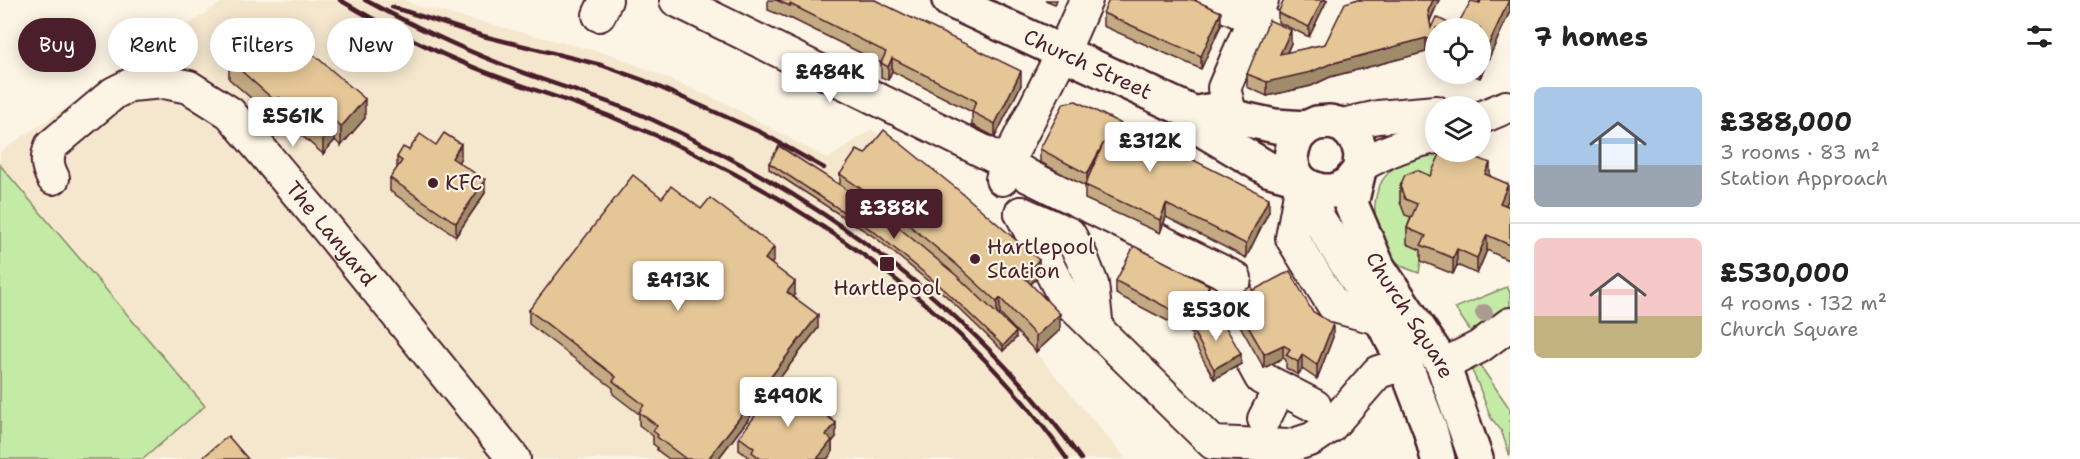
<!DOCTYPE html>
<meta charset="utf-8">
<style>
body{margin:0;font-family:"Shantell Sans",sans-serif;background:#f2f2f2;color:#222;height:100vh;display:flex;flex-direction:column;font-size:22px;white-space:nowrap}
*{box-sizing:border-box;margin:0}
p{font-size:20px;color:#767676}
.icon{flex:none;width:33px;height:33px;fill:none;stroke:currentColor;stroke-width:2;stroke-linecap:round;stroke-linejoin:round}
.map{position:relative;flex:1;overflow:hidden}
.details{display:flex;flex-direction:column;background:#fff;width:570px}
.details>*{flex:none}
.banner{position:absolute;left:18px;top:18px;width:570px;height:54px;display:flex;gap:12px}
.tools{position:absolute;left:1425px;top:18px;display:grid;gap:12px}
.tools a{display:grid;place-items:center;width:66px;height:66px;border-radius:50%;background:#fff;box-shadow:0 3px 15px #0003;font-size:30px}
.price{position:absolute;translate:-50% -51px;padding:0 14px;border-radius:6px;background:#fff;color:#222;font-size:20px;line-height:39px;filter:drop-shadow(0 2px 3px #0008)}
.price::after{content:'';position:absolute;left:50%;top:36px;width:18px;height:14px;margin-left:-9px;background:inherit;clip-path:polygon(0 0,100% 0,50% 100%)}
.price.selected{background:#4a1f2b;color:#fff}
ul{padding:0;list-style:none}
li{display:flex;align-items:center;gap:18px;height:150px;padding:0 24px}
li+li{border-top:2px solid #e0e0e0}
li span{display:grid;place-items:center;flex:none;width:168px;height:120px;border-radius:9px;color:#555}
li>.icon{margin-inline-start:auto}
span .icon{width:72px;height:72px;fill:#fffc;stroke-width:1}
li b{font-size:26px}
h2{display:flex;justify-content:space-between;align-items:center;height:72px;padding:0 24px;font-size:26px}
.chip{padding:0 21px;border-radius:27px;background:#fff;box-shadow:0 3px 15px #0003;font-size:21px;line-height:54px}
.chip.selected{background:#4a1f2b;color:#fff}
main{display:flex;flex:1;min-height:0}
.map>svg:first-child{display:block}
.built{fill:#f5e7ce}
.green{fill:#c3eba6;stroke:#868568;stroke-width:1.5}
.lines{fill:none;stroke-linecap:round;stroke-linejoin:round}
.minor-casing{stroke:#4a1f2b;stroke-width:36}
.major-casing{stroke:#4a1f2b;stroke-width:38}
.minor{stroke:#fcf5e5;stroke-width:32}
.major{stroke:#fcf5e5;stroke-width:33}
.rail{stroke:#4a1f2b;stroke-width:4.5}
.tree{fill:#ab9b90}
.wall{fill:#c4aa82;stroke:#4a1f2b;stroke-width:1.5}
.shaded-wall{fill:#a08b6a;stroke:#4a1f2b;stroke-width:1.5}
.building{fill:#e4c697;stroke:#4a1f2b;stroke-width:1.5}
.poi-dot{fill:#4a1f2b;stroke:#fcf5e5;stroke-width:2}
.labels{text-anchor:middle;dominant-baseline:central;stroke-width:4.5;stroke-linejoin:round;paint-order:stroke}
.street-label{font-size:21px;fill:#4a1f2b;stroke:#fcf5e5}
.poi-label{font-size:21px;fill:#4a1f2b;stroke:#fcf5e5;text-anchor:start}
</style>
<main>
<div class="map">
<svg width="1510" height="459" viewBox="0 0 1510 459">
<rect width="100%" height="100%" fill="#fcf5e5"/>
<filter id="ink" filterUnits="userSpaceOnUse"><feTurbulence type="fractalNoise" baseFrequency=".0167" numOctaves="2"/><feDisplacementMap in="SourceGraphic" scale="12" xChannelSelector="R" yChannelSelector="G"/><feConvolveMatrix kernelMatrix="1 2 1 2 8 2 1 2 1" color-interpolation-filters="sRGB"/></filter>
<g filter="url(#ink)">
<!-- built -->
<path class="built" d="M225,0h180l9,5 202,51 113,49 99,54 44,-30 171,146 -38,41 121,143h-983l62,-53 -205,-241v-13z"/>
<!-- green -->
<g class="green">
<path d="M1443,152h10l-9,6 -27,62 9,32 -5,9 -2,12c-5,-2 -12,-4 -17,-7 -23,-15 -34,-56 -22,-81 3,-8 11,-15 18,-20 12,-9 30,-10 45,-13z"/>
<path d="M0,165l205,241 -62,53h-143z"/>
<path d="M1507,287l3,5v25l-34,22 -21,-31z"/>
<path d="M1475,358l35,51v47l-9,-26 -10,-12 -13,-34 -9,-20z"/>
</g>
<g class="lines">
<defs>
<g id="minor">
<path d="M676,0l331,163 21,13 207,102 -7,39 33,61 54,28"/>
<path d="M1213,0l107,49 23,-49"/>
<path d="M599,15l7,-15"/>
<path d="M1231,117l-7,-29 38,-88"/>
<path d="M1480,118l26,-11"/>
<path d="M1342,125l36,-8 58,-5"/>
<path d="M1360,166c24,-14 47,-24 76,-29"/>
<path id="s1" d="M53,178c-6,-12 -7,-19 -2,-32l63,-53 16,-8 34,-3 25,5 41,26 96,114 188,232"/>
<path d="M1002,179l5,-16 56,-111 23,-52"/>
<path d="M1302,182l-10,56 42,68 47,13"/>
<path d="M1021,213l43,84 149,146 77,3 22,-7 18,-12 48,-55 27,-8"/>
<path d="M1021,213l48,21 12,22 11,28 5,45"/>
<path d="M1443,365l36,-18 31,-23"/>
<path d="M1264,419l16,-31"/>
</g>
<g id="major">
<path id="s2" d="M949,0l246,114 12,-3 68,15 31,2"/>
<path d="M1195,114v10l3,3 72,43 28,8"/>
<path id="s3" d="M1358,172l-10,12 -13,7h-14l-14,-5 -9,-8 -5,-10 -2,-11 2,-11 5,-10 8,-8 11,-5 13,-1 12,3 9,8 7,10 3,11 -1,12 -9,38 27,63 65,98 33,94"/>
<path d="M1307,186l11,32 63,101 24,45 25,65 8,30"/>
</g>
</defs>
<!-- minor casing -->
<use href="#minor" class="minor-casing"/>
<!-- major casing -->
<use href="#major" class="major-casing"/>
<!-- minor -->
<use href="#minor" class="minor"/>
<!-- major -->
<use href="#major" class="major"/>
<!-- rail -->
<g class="rail">
<path d="M340,0c44,26 90,50 138,69 44,18 91,31 136,49 173,68 346,187 453,341"/>
<path d="M365,0c43,23 86,44 131,62 52,22 107,35 157,58 168,77 321,188 428,339"/>
<path d="M392,7l91,29 118,29 42,15 117,52 64,36"/>
</g>
</g>
<!-- trees -->
<circle class="tree" cx="1484" cy="313" r="9"/>
<!-- wall -->
<g class="wall">
<path d="M768,0h107l146,85 -26,52 -23,-12v-13l-80,-41 -4,9 -7,-3v-14l-91,-45v1l-22,-9z"/>
<path d="M1045,0h12l-2,4z"/>
<path d="M1327,0l-18,37 -31,-15v-9z"/>
<path d="M1355,0h84l-9,21 1,7 25,-1 24,-24v-1l-3,-2h33v11l-30,67 -10,-4h10v-46h-44v29l-10,-5 -96,25 -19,9 -44,10 -20,-9v-13l44,-31 -4,10 38,-9z"/>
<path d="M1103,13l118,12 -20,44 -98,-43z"/>
<path d="M292,43l73,75 -24,28 -6,-6 -12,14 -44,-38 -4,3 -46,-40v-19z"/>
<path d="M436,145l25,13 -3,4 27,31 -29,43 -66,-45v-13l7,-9v-12l12,-7z"/>
<path d="M1040,149l229,62 -23,47 -80,-41 -6,16 -75,-34v-13l-45,-24z"/>
<path d="M769,163l71,22v-11l199,102 -8,8 29,46 -24,22 -36,-38 -1,2 17,22 -13,13 -58,-56 -69,-57 -107,-69z"/>
<path d="M1430,176h60l18,24 -2,5 4,2v54l-23,-11 -10,24 -20,-9 -4,9 -32,-13v-11l-14,-6v-16l4,-11 -6,-2 -5,-13v-16z"/>
<path d="M662,198l39,11 73,51 -3,4 24,31 -1,2 24,31 -100,131h-49l-12,-9v-3l-4,-3v-8l-14,-11v-11l-26,-20v-6l-84,-64v-14z"/>
<path d="M1116,281l93,17 -16,30 48,36 -27,15 -22,-40v-7l-1,1 -75,-39z"/>
<path d="M1252,291l60,20 21,26 -16,42 -15,-10 -4,6 -12,-7v-8l-3,-2 -19,10 -29,-51v-13z"/>
<path d="M739,437h97l-4,5v11l-5,6h-76l-12,-9z"/>
</g>
<!-- shaded-wall -->
<g class="shaded-wall">
<path d="M1322,0h5l-18,37v-10z"/>
<path d="M1433,0h6l-11,24v-13z"/>
<path d="M1509,0h1v11l-30,67v-15z"/>
<path d="M1221,12v13l-20,44v-13z"/>
<path d="M1291,30v13l-11,25v-14z"/>
<path d="M1426,38v14l-96,25 -19,9 -44,10v-14l63,-18z"/>
<path d="M892,58v13l-4,9v-13z"/>
<path d="M1021,71v14l-26,52v-13z"/>
<path d="M279,97v19l-4,3v-18z"/>
<path d="M365,99v19l-24,28v-19z"/>
<path d="M335,121v19l-12,14v-19z"/>
<path d="M1104,142v13l-17,33v-14z"/>
<path d="M461,144v14l-9,13v-13z"/>
<path d="M1490,163v16l-5,-5z"/>
<path d="M485,180v13l-29,43v-13z"/>
<path d="M1508,184v16l-8,19v-16z"/>
<path d="M1269,198v13l-23,47v-14z"/>
<path d="M1166,204v13l-6,16v-13z"/>
<path d="M1487,235v15l-10,24v-16z"/>
<path d="M774,247v13l-9,12v-13z"/>
<path d="M1457,249v16l-4,9v-16z"/>
<path d="M1039,260v16l-16,15v-15z"/>
<path d="M795,282v13l-8,10v-13z"/>
<path d="M1209,285v13l-17,32v-1l-1,4v-13z"/>
<path d="M1000,298v16l-3,4v-16z"/>
<path d="M1060,314v16l-24,22v-16z"/>
<path d="M818,315v13l-100,131h-10z"/>
<path d="M1333,324v13l-16,42v-14z"/>
<path d="M1016,332v6l-13,13v-5z"/>
<path d="M1283,345v13l-19,10v-14z"/>
<path d="M1241,354v10l-27,15v-10z"/>
<path d="M1302,355v14l-4,6v-13z"/>
<path d="M836,423v14l-4,5v11l-5,6h-10l9,-24z"/>
</g>
<!-- building -->
<g class="building">
<path d="M776,0h99l146,71 -26,53 -23,-12 4,-11 -84,-43 -4,9 -7,-4 5,-11 -96,-48v2z"/>
<path d="M1109,0h85l27,12 -20,44 -98,-43z"/>
<path d="M1284,0h38l-13,27 -31,-14z"/>
<path d="M1355,0h78l-5,11 3,17 5,-11 20,10 15,-26 9,2 1,-3h28l-29,63v-35h-44v15l-10,-5 -96,26 -19,8 -44,10 -20,-8 22,-54 22,10 -11,24 45,-10 20,-41z"/>
<path d="M264,19l13,11 3,-3 12,10 -3,3 21,18 3,-4 52,45 -24,28 -6,-6 -12,14 -44,-38 -4,4 -46,-41z"/>
<path d="M1076,101l193,97 -23,46 -80,-40 -6,16 -75,-35 19,-43 -17,32 -47,-25 24,-46z"/>
<path d="M884,130l78,63 77,67 -16,16 37,38 -24,22 -36,-38 -3,4 -40,-37 -71,-59 -46,-32 17,-24 8,4z"/>
<path d="M444,133l17,11 -9,14 33,22 -29,43 -66,-45 12,-17 -5,-4 6,-10 6,3 11,-16 16,11z"/>
<path d="M779,146l61,39 46,32 71,59 59,56 -13,14 -58,-56 -69,-57 -107,-70z"/>
<path d="M1441,152h8l8,3 2,-3h4l27,11 -5,11 23,10 -8,19 10,4v38l-23,-10 -10,23 -20,-9 -4,9 -32,-13 5,-9 -19,-8 10,-24 -12,-5 -5,-13 5,-11 12,-5 13,6z"/>
<path d="M633,175l29,23 9,-12 30,23 9,-11 64,49 -9,12 30,23 -8,10 31,23 -110,144h-22l-29,-22 1,-2 -5,-4 4,-5 -18,-14 5,-7 -31,-24 3,-4 -87,-67z"/>
<path d="M1134,246l75,39 -18,35 -75,-39z"/>
<path d="M1290,271l22,40 21,13 -16,41 -15,-10 -4,7 -12,-7 4,-6 -7,-4 -19,9 -29,-50 2,-10 15,-8v5z"/>
<path d="M1219,315l22,39 -27,15 -22,-40z"/>
<path d="M781,382l55,41 -10,12 6,5 -15,19h-56l-9,-7 2,-4 -15,-11z"/>
<path d="M228,436l20,23h-47z"/>
</g>
</g>
<!-- markers -->
<g class="poi-dot">
<circle cx="433" cy="183" r="6"/>
<circle cx="975" cy="259" r="6"/>
<rect x="879" y="256" width="16" height="16" rx="3"/>
</g>
<g class="labels">
<!-- street labels -->
<g class="street-label">
<text stroke="none"><textPath href="#s2" startOffset="153">Church Street</textPath></text>
<text stroke="none"><textPath href="#s1" startOffset="399">The Lanyard</textPath></text>
<text stroke="none"><textPath href="#s3" startOffset="378">Church Square</textPath></text>
</g>
<!-- poi labels -->
<g class="poi-label">
<text x="445" y="183">KFC</text>
<text x="987" y="247">Hartlepool<tspan x="987" dy="24">Station</tspan></text>
<text x="887" y="288" text-anchor="middle">Hartlepool</text>
</g>
</g>
</svg>
<div class="tools">
<a><svg class="icon" aria-label="locate" viewBox="0 0 24 24"><circle cx="12" cy="12" r="6"/><path d="M12 2v4M12 18v4M2 12h4M18 12h4"/></svg></a>
<a><svg class="icon" aria-label="layers" viewBox="0 0 24 24"><path d="M12 4l9 5-9 5-9-5zM3 14l9 5 9-5"/></svg></a>
</div>
<b class="price" style="left:830px;top:104px">£484K</b>
<b class="price" style="left:293px;top:148px">£561K</b>
<b class="price" style="left:1150px;top:173px">£312K</b>
<b class="price selected" style="left:894px;top:240px">£388K</b>
<b class="price" style="left:678px;top:312px">£413K</b>
<b class="price" style="left:1216px;top:342px">£530K</b>
<b class="price" style="left:788px;top:428px">£490K</b>
<div class="banner">
<a class="chip selected">Buy</a>
<a class="chip">Rent</a>
<a class="chip">Filters</a>
<a class="chip">New</a>
</div>
</div>
<section class="details">
<h2>7 homes<svg class="icon" aria-label="filters" viewBox="0 0 24 24"><path d="M4 7h16M4 17h16"/><circle cx="9" cy="7" r="2"/><circle cx="15" cy="17" r="2"/></svg></h2>
<ul>
<li><span style="background:linear-gradient(#a9c7e8 65%,#9aa5b1 0)"><svg class="icon" aria-label="home" viewBox="0 0 24 24"><path d="M3 11l9-7 9 7M6 9v11h12V9"/></svg></span><div><b>£388,000</b><p>3 rooms · 83 m²</p><p>Station Approach</p></div></li>
<li><span style="background:linear-gradient(#f6c9c9 65%,#c2b280 0)"><svg class="icon" aria-label="home" viewBox="0 0 24 24"><path d="M3 11l9-7 9 7M6 9v11h12V9"/></svg></span><div><b>£530,000</b><p>4 rooms · 132 m²</p><p>Church Square</p></div></li>
</ul>
</section>
</main>
